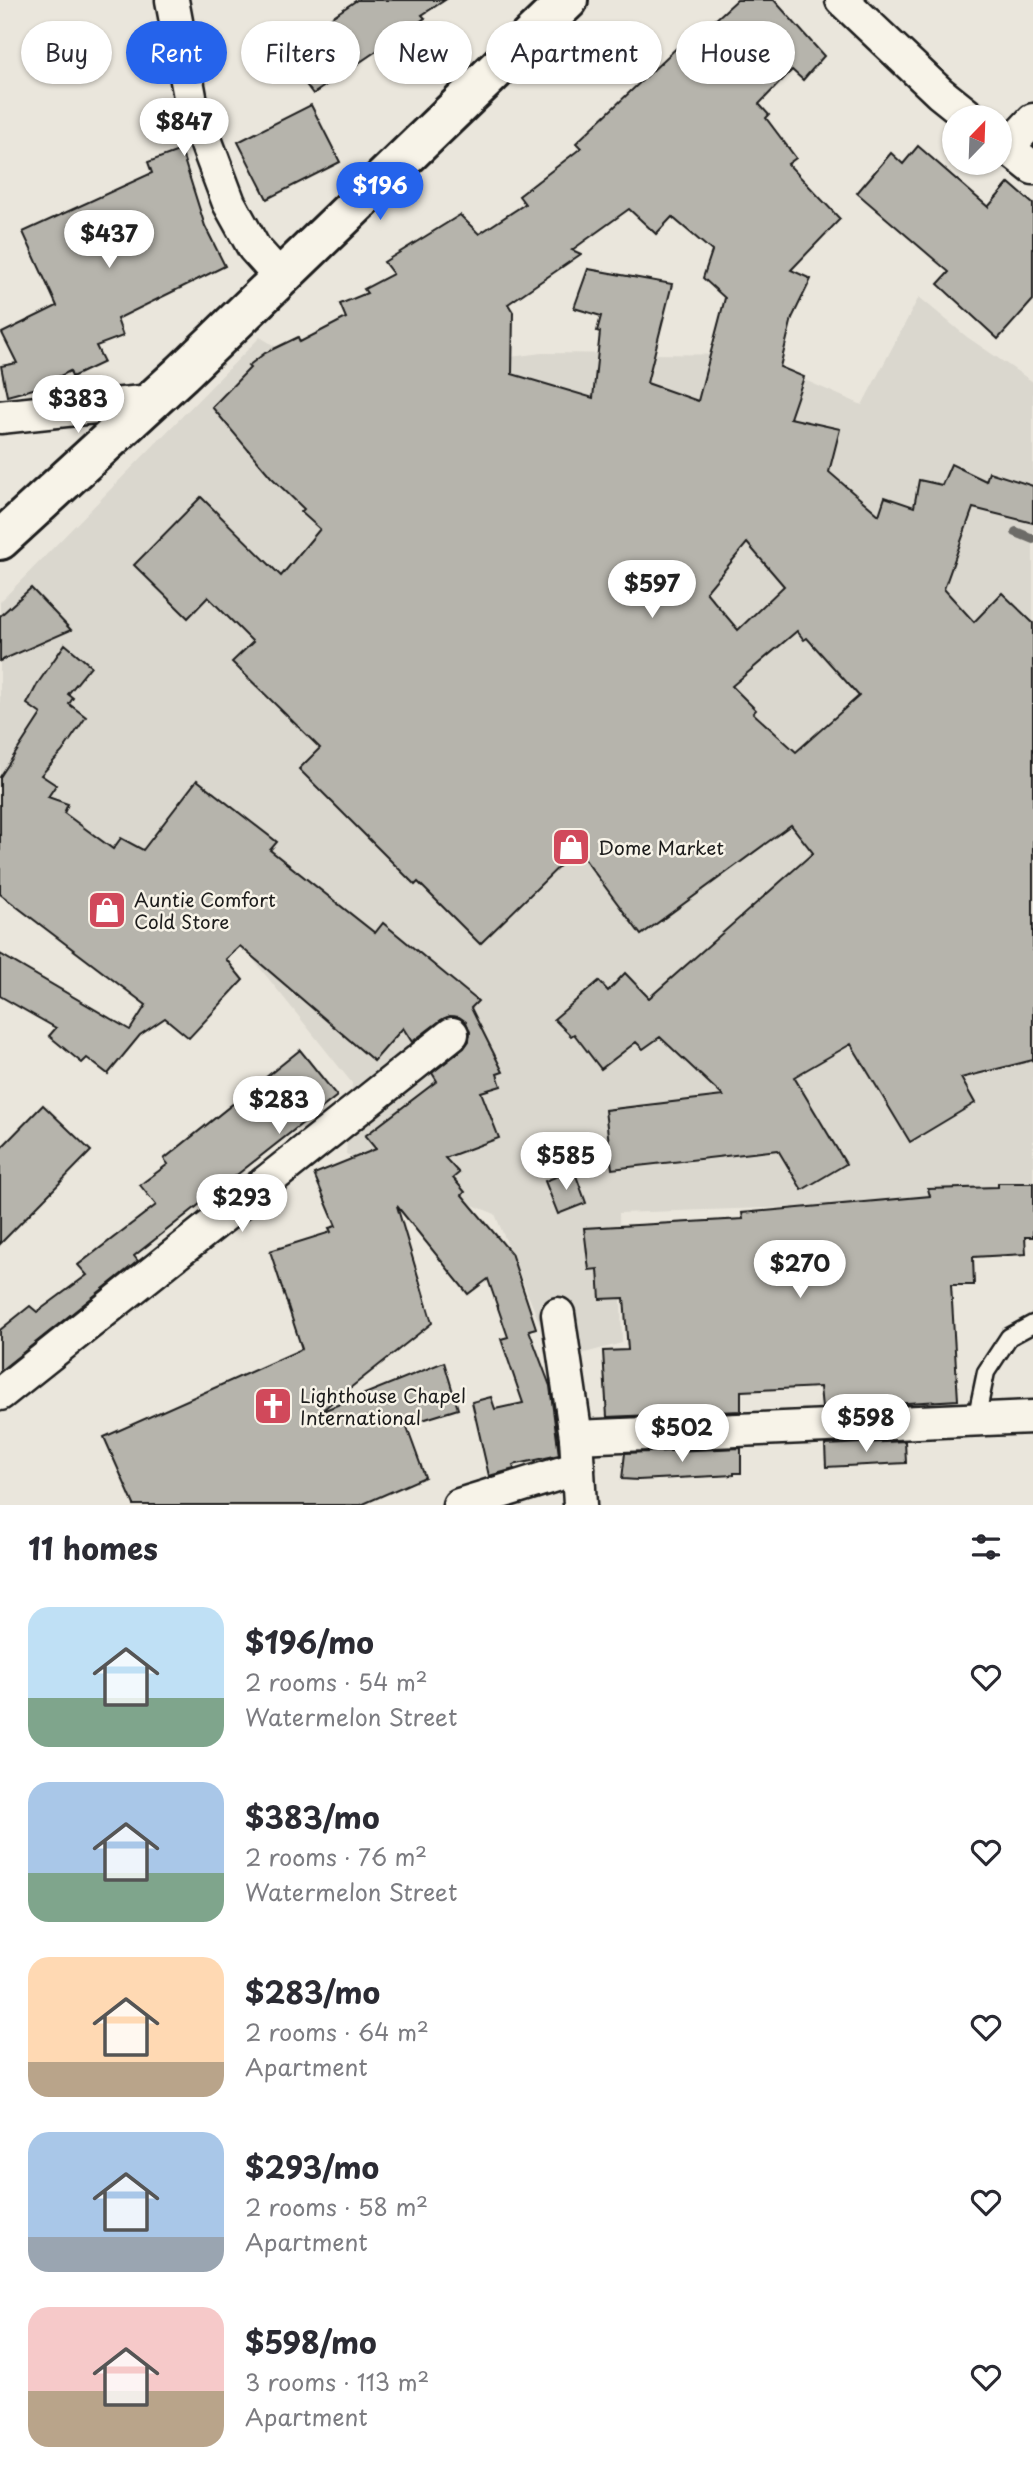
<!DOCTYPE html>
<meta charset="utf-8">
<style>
body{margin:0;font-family:"Playpen Sans",sans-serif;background:#f7f7f7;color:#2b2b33;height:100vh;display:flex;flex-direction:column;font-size:26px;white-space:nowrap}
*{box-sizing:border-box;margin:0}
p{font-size:23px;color:#7c7c81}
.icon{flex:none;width:38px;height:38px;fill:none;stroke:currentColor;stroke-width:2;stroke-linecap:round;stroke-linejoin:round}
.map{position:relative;height:1505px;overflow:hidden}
.panel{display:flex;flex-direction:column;background:#fff;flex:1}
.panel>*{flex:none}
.top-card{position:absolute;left:21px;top:21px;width:992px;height:63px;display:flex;gap:14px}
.needle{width:46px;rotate:23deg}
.buttons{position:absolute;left:942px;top:105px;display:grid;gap:14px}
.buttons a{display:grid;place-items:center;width:70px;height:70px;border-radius:50%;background:#fff;box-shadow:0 2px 5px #0004;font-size:35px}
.price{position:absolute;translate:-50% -60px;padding:0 16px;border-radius:24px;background:#fff;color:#222;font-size:23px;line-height:46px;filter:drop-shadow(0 2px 4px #0008)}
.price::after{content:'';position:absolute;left:50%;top:42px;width:21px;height:16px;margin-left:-10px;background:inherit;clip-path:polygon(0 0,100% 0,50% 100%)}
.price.active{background:#2563eb;color:#fff}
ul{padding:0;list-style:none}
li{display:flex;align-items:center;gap:21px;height:175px;padding:0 28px}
li span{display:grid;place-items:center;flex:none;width:196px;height:140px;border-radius:21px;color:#555}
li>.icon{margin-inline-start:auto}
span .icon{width:84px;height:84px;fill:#fffc;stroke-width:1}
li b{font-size:30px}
h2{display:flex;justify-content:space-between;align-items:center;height:84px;padding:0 28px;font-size:30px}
.chip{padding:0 24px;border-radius:32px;background:#fff;box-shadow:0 2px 5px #0004;font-size:24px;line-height:63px}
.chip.active{background:#2563eb;color:#fff}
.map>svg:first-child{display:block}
.built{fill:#dad7ce}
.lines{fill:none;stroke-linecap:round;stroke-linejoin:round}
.stream{stroke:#6d6c68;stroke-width:10}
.building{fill:#b6b4ac;stroke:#1c1c1c;stroke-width:2;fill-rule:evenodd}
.service-casing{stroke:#1c1c1c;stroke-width:21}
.minor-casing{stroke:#1c1c1c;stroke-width:37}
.secondary-casing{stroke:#1c1c1c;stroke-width:44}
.service{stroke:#f7f3e8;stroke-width:16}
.minor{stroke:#f7f3e8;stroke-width:32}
.secondary{stroke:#f7f3e8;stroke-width:38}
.labels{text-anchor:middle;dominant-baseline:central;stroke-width:5;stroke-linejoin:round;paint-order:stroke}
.poi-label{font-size:19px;fill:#1c1c1c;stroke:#f7f3e8;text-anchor:start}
</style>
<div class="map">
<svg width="1033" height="1505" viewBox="0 0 1033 1505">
<rect width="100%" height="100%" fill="#eae6dc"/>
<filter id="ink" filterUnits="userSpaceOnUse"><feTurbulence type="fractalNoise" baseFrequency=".0143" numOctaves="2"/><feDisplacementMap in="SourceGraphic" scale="14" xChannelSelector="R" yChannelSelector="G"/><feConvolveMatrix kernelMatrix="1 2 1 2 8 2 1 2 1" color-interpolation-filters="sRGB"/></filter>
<g filter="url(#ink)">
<!-- built -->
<path class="built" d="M919,297l48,40 66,45v817l-414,14 3,130 -67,18 -60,-147 -149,-60 6,-71 -168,-210 -150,-52 -34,-24v-195l260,-265 69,42 213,-26 205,2 115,50z"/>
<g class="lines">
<!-- stream -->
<path class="stream" d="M1016,532l17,7"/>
</g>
<!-- building -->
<g class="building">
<path d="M357,0h88l-23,15 3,3 -112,76 -20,-27 13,-9 -11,-16z"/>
<path d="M737,0h37l50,56 -21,24 -11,-10 -33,34 10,11 -3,3 30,40 -8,6 52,55 -49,51 20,9 -19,39 -12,49 24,10 -14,41 50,11 -11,43 50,43 6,-18 29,10 5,-27 23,5 9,-21 35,17 3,-9 44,14v37l-60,-15 -29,81 30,33 28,-29 31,30v437l-72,18 14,25 -65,39 -59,-98 -57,33 52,87 -44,26 -24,-40 -166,19 -7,-59 118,-14 -63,-59 -17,12 -7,-7 -35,27 -27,-35 -3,2 -17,-17 45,-38 9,10 17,-18 24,25 164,-145 -22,-28 -150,110 -64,-86 -97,95 -62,-62 -3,3 -116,-116 21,-21 -88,-86 21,-20 -45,-45 -20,21 -54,-53 67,-68 80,79 39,-47 -19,-17 3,-3 -33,-32 -59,-70 38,-39 -2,-2 17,-13 33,-16 2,5 46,-24 -6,-14 27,-11 -3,-4 29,-15 -9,-12 76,-47 19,19 46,-30 -6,-8 62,-48 -5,-5 111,-105 3,5zM629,209l27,25 16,-17 40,34 -9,27 22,20 -27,103 -51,-18 25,-99 -84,-15 -14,39 27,8 -4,15 3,1 -7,66 -81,-24 1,-62 -5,-8 73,-50 -9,-4zM747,543l37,43 -46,44 -32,-38zM797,631l7,9 3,-2 52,58 -63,56 -43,-39 3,-3 -24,-24z"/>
<path d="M311,105l29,57 -73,37 -29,-57z"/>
<path d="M918,146l70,61 21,-24 24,21v96l-35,39 -60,-55 11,-12 -92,-79 34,-40 12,11z"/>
<path d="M181,150l24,76 20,40 -108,53 6,17 -27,10 8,16 -32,15 -2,-6 -33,17 -30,8 -6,-30 16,-3 -15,-30 55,-27 -34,-74 129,-59 -4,-11z"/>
<path d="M31,588l40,42 -71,31v-45z"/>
<path d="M65,644l26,22 -23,28 5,4 -4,6 17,13 -24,35 -21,23 15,10 -8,12 20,7 -4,9 49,36 8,-11 22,12 54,-70 80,62 -7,8 105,83 8,-10 95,78 -7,7 32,64 -6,2 4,12 -20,6 18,46 -54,20 14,15 -6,5 12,14 -3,3 49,58 25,75 -7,2 21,56 9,69 -46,10 1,4 -25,7 -17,-74 19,-5 4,12 28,-6 -22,-64 7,-2 -20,-58 -20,15 -71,-88 35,117 -112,89 124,-50 14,47 -52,16 19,52 -64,28h-227l-30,-68 198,-88 -32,-98 61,-19 -2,-4 7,-2 -22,-52 62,-25 -11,-13 72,-55 -5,-8 32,-25 5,-7 1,-9 -4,-10 -7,-5 -9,-1 -9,4 -29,22 -9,-14 -29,33 -134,-115 -14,13 17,21 -54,58 -24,-20 -25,17 -32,39 -21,-16 -5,5 -33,-27 7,-8 -56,-32v-42l130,76 16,-25 -146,-111v-117l41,-63 -14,-10 11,-21z"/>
<path d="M300,1050l37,46 -203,160 4,5 -138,110v-41l30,-24 7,6 50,-37 -9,-10 78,-60 -16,-20 28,-21 -4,-5z"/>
<path d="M43,1105l48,46 -91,93v-95z"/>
<path d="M574,1170l12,33 -28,11 -13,-33z"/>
<path d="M998,1183h35v54h-8l1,17 -53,3 1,28h-23l7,115 -136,8 -2,-21 -79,4v20l-134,6 -4,-66 25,-1 -4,-52 -24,1 -2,-30 -9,1 -5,-42 159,-9 -1,-6 188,-17 -2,-7 70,-2z"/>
<path d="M905,1441l1,22 -80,4 -1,-22z"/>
<path d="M741,1448v25h-7v2l-96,5 -16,-1 3,-26z"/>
</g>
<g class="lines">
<defs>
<path id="service" d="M976,1420l10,-48 23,-35 24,-13"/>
<g id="minor">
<path d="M172,0l19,102 38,101 25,45 26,29"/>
<path d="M842,0l98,93 30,24"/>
<path d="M999,141l34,27"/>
<path d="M1007,148l26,-28"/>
<path d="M0,417l151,-16"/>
<path d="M558,1314l18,123 4,68"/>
<path d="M0,1394l452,-360"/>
<path d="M576,1437l457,-20"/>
<path d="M459,1505l119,-37"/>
</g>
<path id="secondary" d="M0,540l182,-167 386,-373"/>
</defs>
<!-- service casing -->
<use href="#service" class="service-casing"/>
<!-- minor casing -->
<use href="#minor" class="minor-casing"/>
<!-- secondary casing -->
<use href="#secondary" class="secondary-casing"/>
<!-- service -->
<use href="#service" class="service"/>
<!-- minor -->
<use href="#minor" class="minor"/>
<!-- secondary -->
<use href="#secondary" class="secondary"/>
</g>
</g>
<!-- icons -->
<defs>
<symbol id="shop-square" viewBox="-11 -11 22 22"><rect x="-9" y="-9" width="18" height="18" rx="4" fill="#d1495b" stroke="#f7f3e8"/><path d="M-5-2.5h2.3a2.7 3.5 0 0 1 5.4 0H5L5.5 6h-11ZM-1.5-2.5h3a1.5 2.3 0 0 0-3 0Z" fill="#fff"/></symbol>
<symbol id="church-square" viewBox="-11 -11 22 22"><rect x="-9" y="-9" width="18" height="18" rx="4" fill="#d1495b" stroke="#f7f3e8"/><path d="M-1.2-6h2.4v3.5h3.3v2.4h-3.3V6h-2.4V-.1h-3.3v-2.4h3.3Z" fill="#fff"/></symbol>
</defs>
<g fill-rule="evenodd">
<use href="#shop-square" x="549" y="825" width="44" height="44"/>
<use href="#shop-square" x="85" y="888" width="44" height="44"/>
<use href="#church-square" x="251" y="1384" width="44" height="44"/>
</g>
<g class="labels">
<!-- poi labels -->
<g class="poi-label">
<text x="598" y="847">Dome Market</text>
<text x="134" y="899">Auntie Comfort<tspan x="134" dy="22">Cold Store</tspan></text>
<text x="300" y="1395">Lighthouse Chapel<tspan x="300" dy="22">International</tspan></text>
</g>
</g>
</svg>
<div class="buttons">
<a><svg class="needle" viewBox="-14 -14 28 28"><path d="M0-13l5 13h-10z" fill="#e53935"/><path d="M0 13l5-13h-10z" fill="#7c7c81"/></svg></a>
</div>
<b class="price" style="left:184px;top:158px">$847</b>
<b class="price active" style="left:380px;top:222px">$196</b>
<b class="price" style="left:109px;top:270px">$437</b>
<b class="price" style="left:78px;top:435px">$383</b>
<b class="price" style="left:652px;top:620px">$597</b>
<b class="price" style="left:279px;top:1136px">$283</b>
<b class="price" style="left:566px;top:1192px">$585</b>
<b class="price" style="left:242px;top:1234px">$293</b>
<b class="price" style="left:800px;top:1300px">$270</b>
<b class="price" style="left:866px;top:1454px">$598</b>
<b class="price" style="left:682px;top:1464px">$502</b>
<div class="top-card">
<a class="chip">Buy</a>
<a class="chip active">Rent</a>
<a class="chip">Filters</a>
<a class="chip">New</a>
<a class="chip">Apartment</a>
<a class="chip">House</a>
</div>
</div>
<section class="panel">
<h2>11 homes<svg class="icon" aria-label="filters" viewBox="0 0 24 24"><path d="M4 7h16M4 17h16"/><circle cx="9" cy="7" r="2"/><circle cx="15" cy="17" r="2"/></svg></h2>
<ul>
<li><span style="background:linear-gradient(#bfe0f5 65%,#7fa58c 0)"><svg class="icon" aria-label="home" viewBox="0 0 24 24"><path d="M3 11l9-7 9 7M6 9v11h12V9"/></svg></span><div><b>$196/mo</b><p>2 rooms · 54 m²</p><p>Watermelon Street</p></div><svg class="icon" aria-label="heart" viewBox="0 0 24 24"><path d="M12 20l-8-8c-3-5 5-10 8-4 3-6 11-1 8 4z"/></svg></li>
<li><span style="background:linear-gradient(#a9c7e8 65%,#7fa58c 0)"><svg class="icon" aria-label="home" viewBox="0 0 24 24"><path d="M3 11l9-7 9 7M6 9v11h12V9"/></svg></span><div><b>$383/mo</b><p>2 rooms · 76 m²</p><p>Watermelon Street</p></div><svg class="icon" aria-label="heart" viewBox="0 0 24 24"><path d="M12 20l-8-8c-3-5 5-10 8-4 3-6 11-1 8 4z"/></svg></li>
<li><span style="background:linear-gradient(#ffd9b3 75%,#b9a48a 0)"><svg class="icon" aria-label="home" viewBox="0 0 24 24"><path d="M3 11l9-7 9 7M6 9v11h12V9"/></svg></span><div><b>$283/mo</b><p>2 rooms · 64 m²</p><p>Apartment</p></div><svg class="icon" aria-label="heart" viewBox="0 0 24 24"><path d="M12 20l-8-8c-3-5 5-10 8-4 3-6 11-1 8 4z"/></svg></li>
<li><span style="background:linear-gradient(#a9c7e8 75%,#9aa5b1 0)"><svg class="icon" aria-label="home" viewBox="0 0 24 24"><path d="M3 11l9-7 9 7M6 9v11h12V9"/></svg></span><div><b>$293/mo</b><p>2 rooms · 58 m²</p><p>Apartment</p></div><svg class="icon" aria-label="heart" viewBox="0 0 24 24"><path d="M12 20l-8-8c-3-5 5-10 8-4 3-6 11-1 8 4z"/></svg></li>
<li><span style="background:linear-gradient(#f6c9c9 60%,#b9a48a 0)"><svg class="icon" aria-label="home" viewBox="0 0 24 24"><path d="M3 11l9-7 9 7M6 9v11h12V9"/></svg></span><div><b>$598/mo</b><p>3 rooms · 113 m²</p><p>Apartment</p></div><svg class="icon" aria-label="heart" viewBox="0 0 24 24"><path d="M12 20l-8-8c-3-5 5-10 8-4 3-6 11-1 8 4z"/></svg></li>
</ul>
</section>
